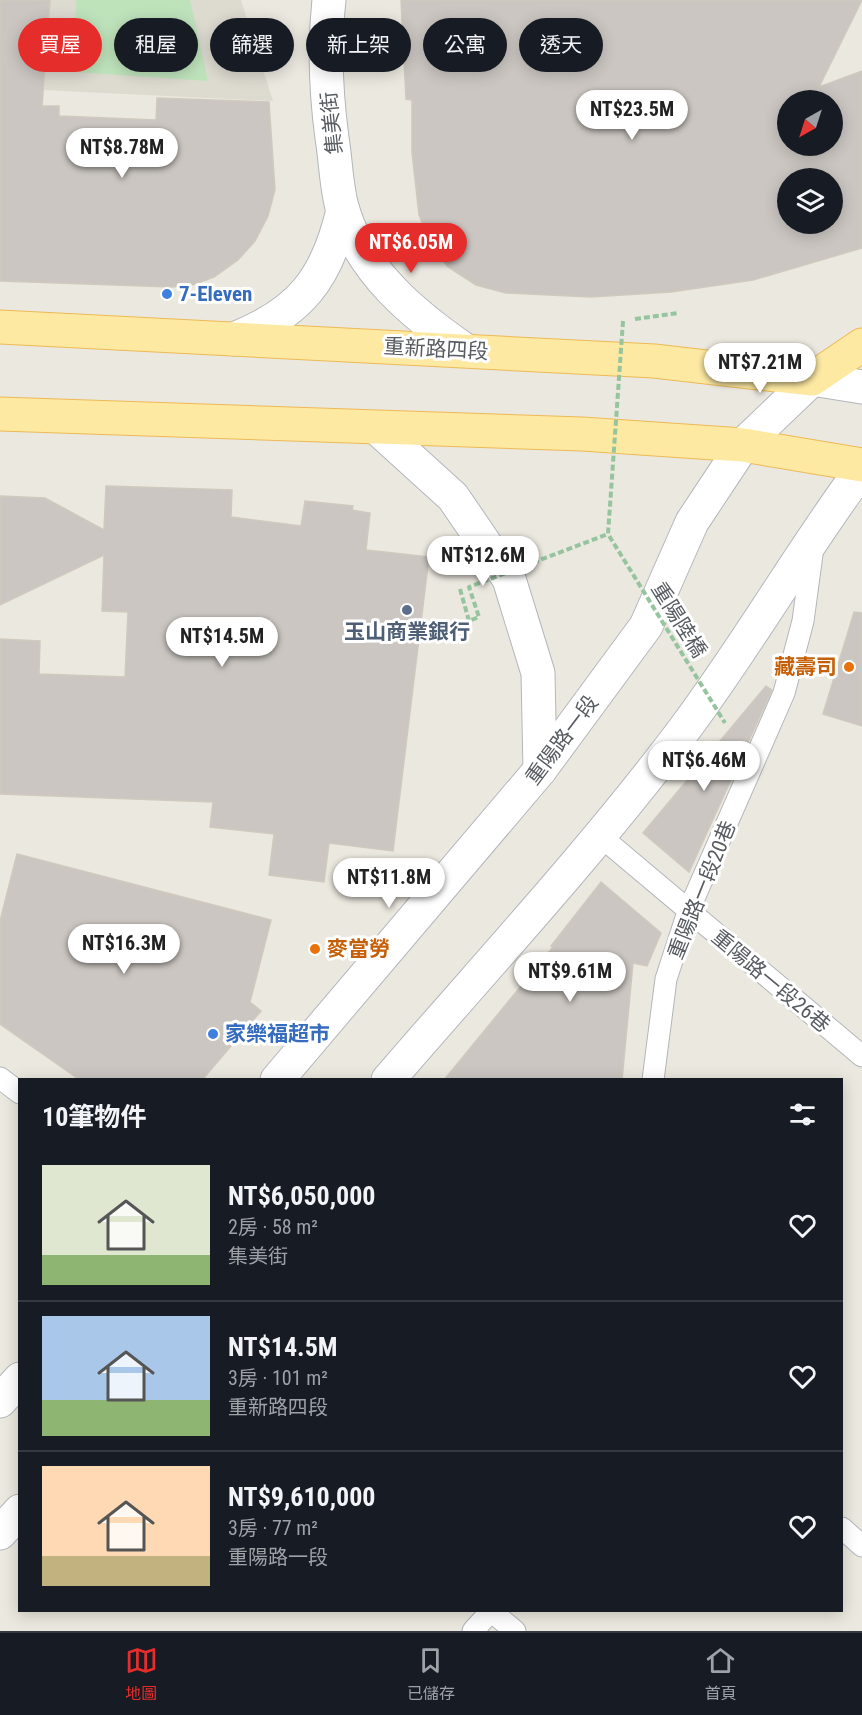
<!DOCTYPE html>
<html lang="zh-TW">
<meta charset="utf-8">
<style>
body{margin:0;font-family:"Roboto Condensed","Noto Sans TC",sans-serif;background:#20242c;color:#f1f3f6;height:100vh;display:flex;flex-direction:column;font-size:22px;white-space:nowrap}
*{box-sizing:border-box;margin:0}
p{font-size:20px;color:#9ea1a6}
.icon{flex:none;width:33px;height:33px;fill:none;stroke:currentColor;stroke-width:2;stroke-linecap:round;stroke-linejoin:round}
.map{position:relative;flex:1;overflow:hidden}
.drawer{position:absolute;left:18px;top:1078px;width:825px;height:534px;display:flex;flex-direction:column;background:#171b24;border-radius:0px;box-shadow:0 3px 15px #0003}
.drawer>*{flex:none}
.guide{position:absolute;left:18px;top:18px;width:826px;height:54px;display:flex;gap:12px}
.needle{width:39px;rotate:219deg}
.buttons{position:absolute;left:777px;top:90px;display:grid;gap:12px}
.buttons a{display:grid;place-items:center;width:66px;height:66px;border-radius:50%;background:#171b24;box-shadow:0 3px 15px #0003;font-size:30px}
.price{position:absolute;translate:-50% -51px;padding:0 14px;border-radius:21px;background:#fff;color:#222;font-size:20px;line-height:39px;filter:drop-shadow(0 2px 3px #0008)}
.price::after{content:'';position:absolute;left:50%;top:36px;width:18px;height:14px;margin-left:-9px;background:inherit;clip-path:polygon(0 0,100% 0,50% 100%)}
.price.current{background:#e52e2c;color:#fff}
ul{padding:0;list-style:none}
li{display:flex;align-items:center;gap:18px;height:150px;padding:0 24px}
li+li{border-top:2px solid #363941}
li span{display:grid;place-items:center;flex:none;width:168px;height:120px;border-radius:0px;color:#555}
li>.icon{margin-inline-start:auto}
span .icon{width:72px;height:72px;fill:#fffc;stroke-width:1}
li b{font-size:26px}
h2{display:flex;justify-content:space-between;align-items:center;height:72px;padding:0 24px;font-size:26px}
.chip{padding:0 21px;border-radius:27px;background:#171b24;box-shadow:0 3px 15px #0003;font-size:21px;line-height:54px}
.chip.current{background:#e52e2c;color:#fff}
.tab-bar{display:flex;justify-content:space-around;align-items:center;height:84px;border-top:2px solid #363941;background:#171b24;font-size:16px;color:#9ea1a6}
.tab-bar a{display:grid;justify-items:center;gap:3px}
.tab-bar .current{color:#e52e2c}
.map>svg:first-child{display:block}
.education{fill:#dddad0}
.green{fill:#bee3bb}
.building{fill:#cbc6c1;stroke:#d0c9be;stroke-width:1.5;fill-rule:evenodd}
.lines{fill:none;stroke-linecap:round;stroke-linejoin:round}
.service-casing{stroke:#b2b6ba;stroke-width:23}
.tertiary-casing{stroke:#b2b6ba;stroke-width:35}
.secondary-casing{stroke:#b3b7bc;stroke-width:35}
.primary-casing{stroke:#eeb956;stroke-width:35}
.path{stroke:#95c49f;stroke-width:4;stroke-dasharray:6 3;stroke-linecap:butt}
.service{stroke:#fff;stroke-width:21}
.tertiary{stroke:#fff;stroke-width:33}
.secondary{stroke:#fff;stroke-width:33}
.primary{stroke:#fde9a2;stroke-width:33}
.path-bridge{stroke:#95c49f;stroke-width:4;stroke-dasharray:6 3;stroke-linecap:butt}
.shop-dot{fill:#3f7fe0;stroke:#fff;stroke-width:2}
.service-dot{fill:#5c6f8a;stroke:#fff;stroke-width:2}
.food-dot{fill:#e8710a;stroke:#fff;stroke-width:2}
.labels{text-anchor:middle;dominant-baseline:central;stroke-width:6;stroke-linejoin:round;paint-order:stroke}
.street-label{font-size:21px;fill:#585c60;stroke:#fff}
.shop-label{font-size:21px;font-weight:bold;fill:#366cbe;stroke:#fff;text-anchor:start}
.service-label{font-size:21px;font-weight:bold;fill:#4e5e75;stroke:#fff}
.food-label{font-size:21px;font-weight:bold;fill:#c56008;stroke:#fff;text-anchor:end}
</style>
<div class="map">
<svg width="862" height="1631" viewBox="0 0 862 1631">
<rect width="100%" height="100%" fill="#ebe8df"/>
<!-- education -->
<path class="education" d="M0,0h241l32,101 -273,-13z"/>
<!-- green -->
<path class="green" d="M76,0h114l18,81 -134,-9z"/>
<!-- building -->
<g class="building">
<path d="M0,0h50l-8,106h17v10l97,4 1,-22 112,4 6,88 -7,26 -13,25 -17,19 -24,17 -22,8 -20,2 -172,-6z"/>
<path d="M401,0h461l-43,87 43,-16v177l-109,32 -82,12 -80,5 -85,-4 -30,-8 -28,-18 -14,-18 -15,-34 -7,-63v-52l-6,-1zM788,100h44v46h-44zM788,178h44v46h-44z"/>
<path d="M106,486l126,4 -1,27 70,9 4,-25 48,5 -1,4 18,3 -4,37 63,7 -36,294 -64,-8 -5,39 -55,-7 5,-41 -64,-7 3,-25 -213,-8v-155l40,2 -1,33 86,3 3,-65 -26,-1 2,-56 -104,50v-109l45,2 59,32z"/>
<path d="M854,612l8,1v113l-39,-12z"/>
<path d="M766,686l6,4 -83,182 -46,-39z"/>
<path d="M17,854l254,66 -21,82 11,9 -59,69h-122l-80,-56v-103z"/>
<path d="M601,882l60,51 -14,33 -14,-3 -11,117h-178l109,-133 -2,-1z"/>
</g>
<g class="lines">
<defs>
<g id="service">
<path d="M599,835l263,221"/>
<path d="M0,1078l20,15"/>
<path d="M653,1080l13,-101 22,-67 96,-219 19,-72 10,-74"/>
<path d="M842,1528l20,18"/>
<path d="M491,1611l24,20"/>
<path d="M473,1631l18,-20"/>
</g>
<g id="tertiary">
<path d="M329,0c-5,45 -3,93 3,138 4,23 4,50 11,73 19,61 71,104 122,139"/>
<path d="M234,339c66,-26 93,-60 109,-129"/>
<path d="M812,379l50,8"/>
</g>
<g id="secondary">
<path d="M377,428l76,69 56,82 29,94 2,97"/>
<path d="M277,1080l263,-310 106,-144 46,-104 51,-77 69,-66"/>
<path d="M388,1080c99,-115 204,-228 295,-349 64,-85 116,-177 179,-262"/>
<path d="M0,1401l20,-22"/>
<path d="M0,1533l20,-22"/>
</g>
<g id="primary">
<path d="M0,327l654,34 158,18 50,-34"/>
<path d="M0,414l582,20 161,11 119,20"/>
</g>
</defs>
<!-- service casing -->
<use href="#service" class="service-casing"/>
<!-- tertiary casing -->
<use href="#tertiary" class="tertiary-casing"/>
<!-- secondary casing -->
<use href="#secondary" class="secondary-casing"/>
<!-- primary casing -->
<use href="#primary" class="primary-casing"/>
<!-- path -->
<path class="path" d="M635,319l43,-6"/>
<!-- service -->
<use href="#service" class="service"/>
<!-- tertiary -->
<use href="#tertiary" class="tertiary"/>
<!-- secondary -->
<use href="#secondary" class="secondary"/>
<!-- primary -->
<use href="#primary" class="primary"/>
<!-- path-bridge -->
<g class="path-bridge">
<path d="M623,321l-15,213 117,189"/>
<path d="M460,589l9,32 10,-4 -10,-30 139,-53"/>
</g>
</g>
<!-- markers -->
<g class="shop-dot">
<circle cx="167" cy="294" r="6"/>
<circle cx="213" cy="1034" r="6"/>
</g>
<circle class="service-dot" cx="407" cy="610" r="6"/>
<g class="food-dot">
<circle cx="849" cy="667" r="6"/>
<circle cx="315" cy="949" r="6"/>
</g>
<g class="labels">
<!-- street labels -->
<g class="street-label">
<text transform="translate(332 123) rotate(-96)">集美街</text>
<text transform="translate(436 349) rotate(3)">重新路四段</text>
<text transform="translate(679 620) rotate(58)">重陽陸橋</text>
<text transform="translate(562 740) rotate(-53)">重陽路一段</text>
<text transform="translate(702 890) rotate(-68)">重陽路一段20巷</text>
<text transform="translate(771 981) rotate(40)">重陽路一段26巷</text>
</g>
<!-- shop labels -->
<g class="shop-label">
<text x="179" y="294">7-Eleven</text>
<text x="225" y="1034">家樂福超市</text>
</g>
<!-- service labels -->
<g class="service-label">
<text x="407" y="632">玉山商業銀行</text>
</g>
<!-- food labels -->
<g class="food-label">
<text x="837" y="667">藏壽司</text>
<text x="327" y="949" text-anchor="start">麥當勞</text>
</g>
</g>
</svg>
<div class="buttons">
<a><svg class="needle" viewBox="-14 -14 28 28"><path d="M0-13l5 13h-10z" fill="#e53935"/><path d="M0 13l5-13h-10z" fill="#9ea1a6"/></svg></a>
<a><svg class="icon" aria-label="layers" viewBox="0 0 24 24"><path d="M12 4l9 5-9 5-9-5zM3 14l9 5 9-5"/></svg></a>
</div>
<b class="price" style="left:632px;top:141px">NT$23.5M</b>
<b class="price" style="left:122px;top:179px">NT$8.78M</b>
<b class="price current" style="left:411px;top:274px">NT$6.05M</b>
<b class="price" style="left:760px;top:394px">NT$7.21M</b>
<b class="price" style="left:483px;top:587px">NT$12.6M</b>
<b class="price" style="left:222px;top:668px">NT$14.5M</b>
<b class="price" style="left:704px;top:792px">NT$6.46M</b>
<b class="price" style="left:389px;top:909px">NT$11.8M</b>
<b class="price" style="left:124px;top:975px">NT$16.3M</b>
<b class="price" style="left:570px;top:1003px">NT$9.61M</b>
<div class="guide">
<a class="chip current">買屋</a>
<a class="chip">租屋</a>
<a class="chip">篩選</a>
<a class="chip">新上架</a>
<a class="chip">公寓</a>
<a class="chip">透天</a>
</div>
<section class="drawer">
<h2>10筆物件<svg class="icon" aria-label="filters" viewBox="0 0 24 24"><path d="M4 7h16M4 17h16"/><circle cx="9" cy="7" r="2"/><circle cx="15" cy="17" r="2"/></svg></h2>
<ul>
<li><span style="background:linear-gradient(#dfe7d0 75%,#8fb573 0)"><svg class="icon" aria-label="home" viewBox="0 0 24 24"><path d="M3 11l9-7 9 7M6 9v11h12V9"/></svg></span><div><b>NT$6,050,000</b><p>2房 · 58 m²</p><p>集美街</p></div><svg class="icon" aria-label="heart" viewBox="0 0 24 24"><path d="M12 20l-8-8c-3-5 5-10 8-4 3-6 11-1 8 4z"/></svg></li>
<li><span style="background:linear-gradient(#a9c7e8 70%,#8fb573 0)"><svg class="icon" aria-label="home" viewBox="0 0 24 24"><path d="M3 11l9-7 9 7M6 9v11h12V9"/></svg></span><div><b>NT$14.5M</b><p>3房 · 101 m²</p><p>重新路四段</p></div><svg class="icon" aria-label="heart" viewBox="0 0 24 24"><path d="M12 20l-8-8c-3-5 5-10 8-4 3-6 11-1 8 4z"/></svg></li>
<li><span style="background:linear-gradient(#ffd9b3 75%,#c2b280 0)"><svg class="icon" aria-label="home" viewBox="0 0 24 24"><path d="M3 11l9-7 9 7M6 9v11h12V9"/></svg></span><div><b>NT$9,610,000</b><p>3房 · 77 m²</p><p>重陽路一段</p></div><svg class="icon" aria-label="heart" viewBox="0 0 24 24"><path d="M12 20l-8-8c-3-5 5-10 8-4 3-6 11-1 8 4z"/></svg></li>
</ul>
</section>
</div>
<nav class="tab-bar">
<a class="current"><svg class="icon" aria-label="map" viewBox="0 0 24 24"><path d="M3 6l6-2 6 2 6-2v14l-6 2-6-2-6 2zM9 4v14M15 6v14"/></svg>地圖</a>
<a><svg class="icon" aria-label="saved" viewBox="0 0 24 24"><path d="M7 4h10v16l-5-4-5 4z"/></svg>已儲存</a>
<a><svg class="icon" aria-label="home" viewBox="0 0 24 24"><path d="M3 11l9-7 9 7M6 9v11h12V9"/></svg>首頁</a>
</nav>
